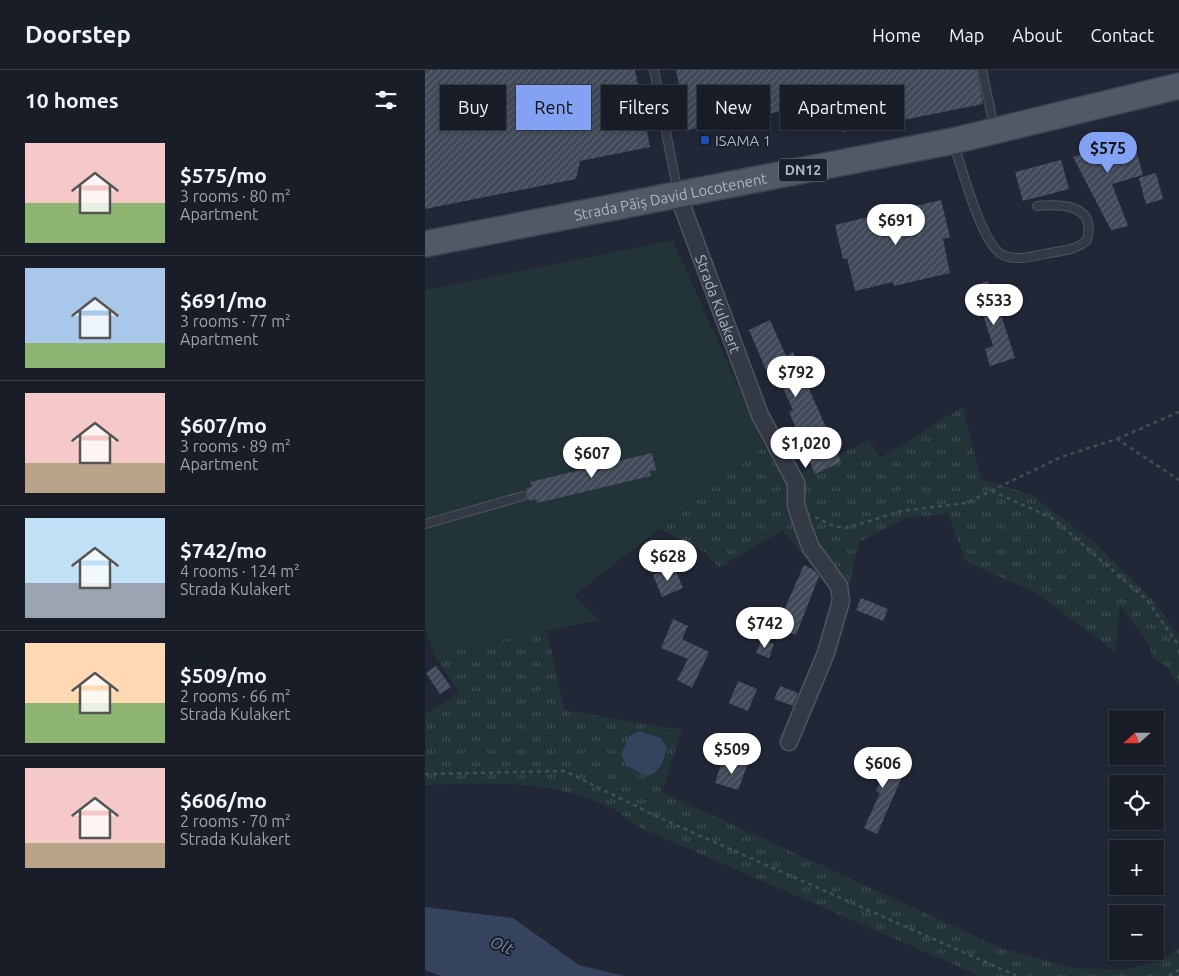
<!DOCTYPE html>
<meta charset="utf-8">
<style>
body{margin:0;font-family:Ubuntu,sans-serif;background:#222630;color:#f1f3f6;height:100vh;display:flex;flex-direction:column;font-size:19px;white-space:nowrap}
*{box-sizing:border-box;margin:0}
p{font-size:16px;color:#9fa2a8}
.icon{flex:none;width:28px;height:28px;fill:none;stroke:currentColor;stroke-width:2;stroke-linecap:round;stroke-linejoin:round}
.map{position:relative;flex:1;overflow:hidden}
.side{display:flex;flex-direction:column;background:#191d28;width:425px}
.side>*{flex:none}
.banner{position:absolute;left:15px;top:15px;width:475px;height:45px;display:flex;gap:10px}
.needle{width:32px;rotate:249deg}
.controls{position:absolute;left:684px;top:640px;display:grid;gap:10px}
.controls a{display:grid;place-items:center;width:55px;height:55px;border-radius:0px;background:#191d28;box-shadow:0 2px 8px #0003,0 0 0 1px #373b45;font-size:25px}
.price{position:absolute;translate:-50% -42px;padding:0 11px;border-radius:18px;background:#fff;color:#222;font-size:16px;line-height:32px;filter:drop-shadow(0 1px 2px #0008)}
.price::after{content:'';position:absolute;left:50%;top:30px;width:15px;height:11px;margin-left:-8px;background:inherit;clip-path:polygon(0 0,100% 0,50% 100%)}
.price.on{background:#83a2f3;color:#111}
ul{padding:0;list-style:none}
li{display:flex;align-items:center;gap:15px;height:125px;padding:0 25px}
li+li{border-top:1px solid #373b45}
li span{display:grid;place-items:center;flex:none;width:140px;height:100px;border-radius:0px;color:#555}
li>.icon{margin-inline-start:auto}
span .icon{width:60px;height:60px;fill:#fffc;stroke-width:1}
li b{font-size:21px}
h2{display:flex;justify-content:space-between;align-items:center;height:60px;padding:0 25px;font-size:21px}
.tag{padding:0 18px;border-radius:0px;background:#191d28;box-shadow:0 2px 8px #0003,0 0 0 1px #373b45;font-size:18px;line-height:45px}
.tag.on{background:#83a2f3;color:#111}
header{display:flex;align-items:center;gap:30px;box-sizing:border-box;height:70px;padding:0 25px;background:#191d28;border-bottom:1px solid #373b45}
header strong{font-size:24px}
nav{display:flex;gap:28px;margin-inline-start:auto;font-size:18px}
main{display:flex;flex:1;min-height:0}
.map>svg:first-child{display:block}
.grass{fill:url(#grass-tufts)}
.park{fill:#233438}
.water{fill:#36435e}
.building{fill:url(#building-hatch)}
.lines{fill:none;stroke-linecap:round;stroke-linejoin:round}
.lane-casing{stroke:#4e5461;stroke-width:10}
.street-casing{stroke:#4e5461;stroke-width:19}
.primary-casing{stroke:#3d4350;stroke-width:28}
.path{stroke:#404f54;stroke-width:2.5;stroke-dasharray:4 4;stroke-linecap:butt}
.lane{stroke:#343946;stroke-width:8}
.street{stroke:#343946;stroke-width:16}
.primary{stroke:#525866;stroke-width:25}
.transit-dot{fill:#1a4fb4;stroke:#191f2b;stroke-width:2}
.labels{text-anchor:middle;dominant-baseline:central;stroke-width:4;stroke-linejoin:round;paint-order:stroke}
.shield{fill:#191f2b;stroke:#818795;stroke-width:1}
.shield-label{font-size:14px;font-weight:bold;fill:#aeb4c3}
.poi-label{font-size:15px;fill:#aeb4c3;stroke:#191f2b;text-anchor:start}
.street-label{font-size:15px;fill:#aeb4c3;stroke:#191f2b}
.water-label{font-size:16px;font-style:italic;fill:#7787aa;stroke:#191f2b}
</style>
<header>
<strong>Doorstep</strong>
<nav><a>Home</a><a>Map</a><a>About</a><a>Contact</a></nav>
</header>
<main>
<section class="side">
<h2>10 homes<svg class="icon" aria-label="filters" viewBox="0 0 24 24"><path d="M4 7h16M4 17h16"/><circle cx="9" cy="7" r="2"/><circle cx="15" cy="17" r="2"/></svg></h2>
<ul>
<li><span style="background:linear-gradient(#f6c9c9 60%,#8fb573 0)"><svg class="icon" aria-label="home" viewBox="0 0 24 24"><path d="M3 11l9-7 9 7M6 9v11h12V9"/></svg></span><div><b>$575/mo</b><p>3 rooms · 80 m²</p><p>Apartment</p></div></li>
<li><span style="background:linear-gradient(#a9c7e8 75%,#8fb573 0)"><svg class="icon" aria-label="home" viewBox="0 0 24 24"><path d="M3 11l9-7 9 7M6 9v11h12V9"/></svg></span><div><b>$691/mo</b><p>3 rooms · 77 m²</p><p>Apartment</p></div></li>
<li><span style="background:linear-gradient(#f6c9c9 70%,#b9a48a 0)"><svg class="icon" aria-label="home" viewBox="0 0 24 24"><path d="M3 11l9-7 9 7M6 9v11h12V9"/></svg></span><div><b>$607/mo</b><p>3 rooms · 89 m²</p><p>Apartment</p></div></li>
<li><span style="background:linear-gradient(#bfe0f5 65%,#9aa5b1 0)"><svg class="icon" aria-label="home" viewBox="0 0 24 24"><path d="M3 11l9-7 9 7M6 9v11h12V9"/></svg></span><div><b>$742/mo</b><p>4 rooms · 124 m²</p><p>Strada Kulakert</p></div></li>
<li><span style="background:linear-gradient(#ffd9b3 60%,#8fb573 0)"><svg class="icon" aria-label="home" viewBox="0 0 24 24"><path d="M3 11l9-7 9 7M6 9v11h12V9"/></svg></span><div><b>$509/mo</b><p>2 rooms · 66 m²</p><p>Strada Kulakert</p></div></li>
<li><span style="background:linear-gradient(#f6c9c9 75%,#b9a48a 0)"><svg class="icon" aria-label="home" viewBox="0 0 24 24"><path d="M3 11l9-7 9 7M6 9v11h12V9"/></svg></span><div><b>$606/mo</b><p>2 rooms · 70 m²</p><p>Strada Kulakert</p></div></li>
</ul>
</section>
<div class="map">
<svg width="754" height="906" viewBox="0 0 754 906">
<defs>
<pattern id="grass-tufts" width="24" height="20" patternUnits="userSpaceOnUse" patternTransform="scale(1.25)"><rect width="24" height="20" fill="#233438"/><path d="M3 7l-1-3M5 7V3M7 7l1-3M15 17l-1-3M17 17v-4M19 17l1-3" fill="none" stroke="#404f53"/></pattern>
<pattern id="building-hatch" width="6" height="6" patternUnits="userSpaceOnUse" patternTransform="scale(1.25)"><rect width="6" height="6" fill="#424a5a"/><path d="M-1 1l2-2M0 6l6-6M5 7l2-2" fill="none" stroke="#5b6270"/></pattern>
</defs>
<rect width="100%" height="100%" fill="#212736"/>
<!-- grass -->
<g class="grass">
<path d="M538,337l18,72 51,16 64,49 55,54 28,38v51l-12,-20 -14,-10 -4,-13 -29,-39 -5,47 -80,-60 -69,-30 -18,-48 -39,3 -50,25 -11,50 -22,-8 -43,-54 -64,38 -14,-16 -45,-23 104,-83 35,28 71,-34 10,18z"/>
<path d="M122,560l17,80 118,20 -20,62 339,156 73,20 50,2 38,-10 17,-12v28h-199l-339,-148c-10,-7 -21,-16 -32,-21 -58,-28 -121,-24 -184,-22v-70l34,-23 -25,-38z"/>
</g>
<!-- park -->
<path class="park" d="M248,170l91,206 -190,150 26,24 -166,34 -9,-25v-339z"/>
<!-- water -->
<g class="water">
<path d="M214,661l21,7 7,9c-4,14 -5,24 -20,29l-20,-10 -6,-11 8,-19z"/>
<path d="M0,837l88,11 66,47 45,11h-183l-16,-6z"/>
</g>
<!-- building -->
<g class="building">
<path d="M0,0h210l15,77 -70,14 -4,18 -151,30z"/>
<path d="M251,0h301l6,34 -140,28 -6,-32 -149,30z"/>
<path d="M688,63l5,18 17,-5 8,29 -31,9 16,42 -17,4 -38,-73 12,-4 -4,-12z"/>
<path d="M636,90l8,29 -46,12 -8,-29z"/>
<path d="M731,103l7,26 -17,5 -7,-26z"/>
<path d="M516,130l9,37 -7,2 7,34 -56,13 -1,-4 -38,9 -8,-33 -4,1 -8,-34z"/>
<path d="M563,211l3,9h2l22,68 -25,8 -5,-17 8,-3 -19,-60z"/>
<path d="M345,250l16,36 7,-4 48,110 -26,12 -26,-62 4,-2 -13,-29 -8,3 -23,-54z"/>
<path d="M227,383l4,17 -6,1 1,5 -114,27 -1,-4 -7,2 -3,-13 6,-1 -2,-5z"/>
<path d="M379,495l10,5 5,6 -23,59 -20,-7z"/>
<path d="M249,496l9,22 -21,9 -9,-22z"/>
<path d="M436,528l27,11 -5,12 -27,-11z"/>
<path d="M248,549l15,7 -6,13 27,13 -17,36 -15,-8 11,-21 -27,-11z"/>
<path d="M337,569l12,5 -5,14 -13,-5z"/>
<path d="M11,596l15,21 -11,7 -14,-21z"/>
<path d="M313,611l19,8 -9,22 -19,-8z"/>
<path d="M355,616l18,7 -5,13 -19,-7z"/>
<path d="M442,683l21,11 2,-3 16,7 -29,66 -13,-6 16,-35 -4,-2 7,-15 -22,-10z"/>
<path d="M312,690l11,3 -10,27 -23,-7 6,-19 13,4z"/>
</g>
<g class="lines">
<defs>
<g id="lane">
<path d="M229,0l24,123"/>
<path d="M557,0l12,57"/>
<path d="M529,75c8,23 28,101 49,110 13,6 28,2 41,-1 14,-3 32,-3 43,-14 10,-36 -26,-36 -50,-34"/>
<path d="M0,454l98,-28"/>
</g>
<g id="street">
<path id="s1" d="M253,125l82,220 36,68v22l7,22 8,21 28,38 2,15 -15,52 -37,89"/>
</g>
<g id="primary">
<path id="s2" d="M0,174l528,-103 226,-55"/>
</g>
</defs>
<!-- lane casing -->
<use href="#lane" class="lane-casing"/>
<!-- street casing -->
<use href="#street" class="street-casing"/>
<!-- primary casing -->
<use href="#primary" class="primary-casing"/>
<!-- path -->
<g class="path">
<path d="M692,369l62,-27"/>
<path d="M567,421l60,27 94,81 33,47"/>
<path d="M390,447l18,9 13,2 56,-17 64,-8 95,-46 56,-18 62,41"/>
<path d="M0,704l140,-3 95,47 357,158"/>
<path d="M744,906l10,-6"/>
</g>
<!-- lane -->
<use href="#lane" class="lane"/>
<!-- street -->
<use href="#street" class="street"/>
<!-- primary -->
<use href="#primary" class="primary"/>
</g>
<!-- markers -->
<rect class="transit-dot" x="275" y="65" width="10" height="10" rx="2.5"/>
<g class="labels">
<!-- shield labels -->
<rect class="shield" x="354" y="88.5" width="48" height="23" rx="4"/>
<g class="shield-label">
<text x="378" y="100">DN12</text>
</g>
<!-- poi labels -->
<g class="poi-label">
<text x="290" y="70">ISAMA 1</text>
</g>
<!-- street labels -->
<g class="street-label">
<text stroke="none"><textPath href="#s2" startOffset="250">Strada Păiș David Locotenent</textPath></text>
<text stroke="none"><textPath href="#s1" startOffset="116">Strada Kulakert</textPath></text>
</g>
<!-- water labels -->
<g class="water-label">
<text transform="translate(77 875) rotate(23)">Olt</text>
</g>
</g>
</svg>
<div class="controls">
<a><svg class="needle" viewBox="-14 -14 28 28"><path d="M0-13l5 13h-10z" fill="#e53935"/><path d="M0 13l5-13h-10z" fill="#9fa2a8"/></svg></a>
<a><svg class="icon" aria-label="locate" viewBox="0 0 24 24"><circle cx="12" cy="12" r="6"/><path d="M12 2v4M12 18v4M2 12h4M18 12h4"/></svg></a>
<a>+</a>
<a>−</a>
</div>
<b class="price on" style="left:683px;top:104px">$575</b>
<b class="price" style="left:471px;top:176px">$691</b>
<b class="price" style="left:569px;top:256px">$533</b>
<b class="price" style="left:371px;top:328px">$792</b>
<b class="price" style="left:381px;top:399px">$1,020</b>
<b class="price" style="left:167px;top:409px">$607</b>
<b class="price" style="left:243px;top:512px">$628</b>
<b class="price" style="left:340px;top:579px">$742</b>
<b class="price" style="left:307px;top:705px">$509</b>
<b class="price" style="left:458px;top:719px">$606</b>
<div class="banner">
<a class="tag">Buy</a>
<a class="tag on">Rent</a>
<a class="tag">Filters</a>
<a class="tag">New</a>
<a class="tag">Apartment</a>
</div>
</div>
</main>
